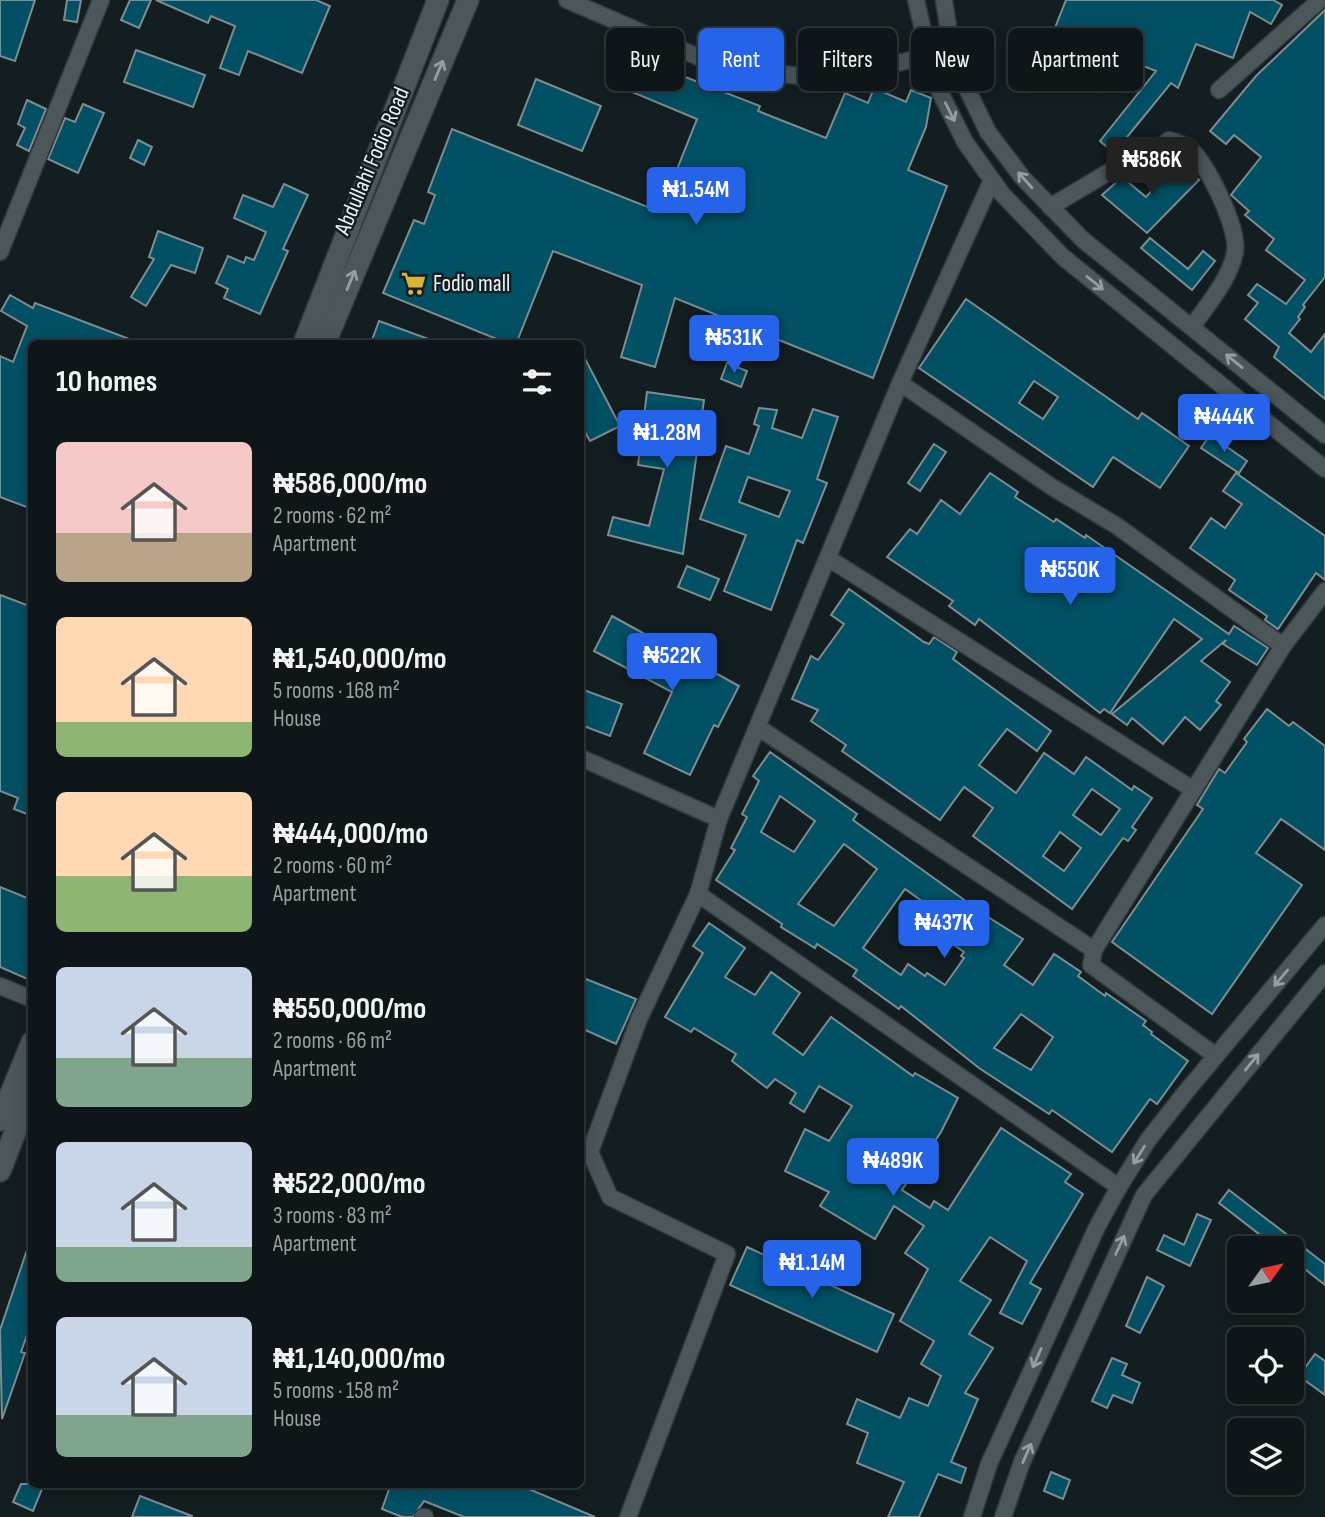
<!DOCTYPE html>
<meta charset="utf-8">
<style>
body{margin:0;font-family:"Sofia Sans Condensed",sans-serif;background:#171f22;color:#f1f3f6;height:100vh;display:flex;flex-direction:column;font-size:26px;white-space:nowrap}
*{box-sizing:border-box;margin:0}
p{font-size:23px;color:#9b9fa2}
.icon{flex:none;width:38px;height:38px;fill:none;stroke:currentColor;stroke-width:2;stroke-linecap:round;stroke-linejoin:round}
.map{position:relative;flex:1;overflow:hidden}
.drawer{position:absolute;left:28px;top:340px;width:556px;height:1148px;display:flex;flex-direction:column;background:#0e1619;border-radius:10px;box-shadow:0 4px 18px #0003,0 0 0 2px #2e3538}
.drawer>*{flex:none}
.hud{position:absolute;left:606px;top:28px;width:614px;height:63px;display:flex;gap:14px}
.needle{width:46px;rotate:57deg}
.buttons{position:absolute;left:1227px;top:1236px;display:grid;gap:14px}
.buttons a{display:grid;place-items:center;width:77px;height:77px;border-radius:10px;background:#0e1619;box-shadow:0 4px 18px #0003,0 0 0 2px #2e3538;font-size:35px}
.price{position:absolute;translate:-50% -60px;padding:0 16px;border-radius:7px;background:#2563eb;color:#fff;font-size:23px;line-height:46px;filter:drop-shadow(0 2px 4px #0008)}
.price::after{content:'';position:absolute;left:50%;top:42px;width:21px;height:16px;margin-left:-10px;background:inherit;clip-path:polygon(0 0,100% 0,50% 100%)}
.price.active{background:#222;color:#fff}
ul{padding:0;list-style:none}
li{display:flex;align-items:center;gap:21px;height:175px;padding:0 28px}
li span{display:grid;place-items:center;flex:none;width:196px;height:140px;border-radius:10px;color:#555}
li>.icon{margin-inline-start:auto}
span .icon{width:84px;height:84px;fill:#fffc;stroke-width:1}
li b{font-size:30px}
h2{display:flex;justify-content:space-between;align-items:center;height:84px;padding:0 28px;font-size:30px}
.tag{padding:0 24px;border-radius:10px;background:#0e1619;box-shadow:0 4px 18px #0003,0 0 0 2px #2e3538;font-size:24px;line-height:63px}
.tag.active{background:#2563eb;color:#fff}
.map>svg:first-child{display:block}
.building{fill:#025064;stroke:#7f8c91;stroke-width:2;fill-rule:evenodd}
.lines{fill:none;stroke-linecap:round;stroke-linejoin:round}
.minor-casing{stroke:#31383b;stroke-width:19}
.secondary-casing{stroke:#31383b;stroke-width:24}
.minor{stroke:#4b575b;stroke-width:16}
.secondary{stroke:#4b575b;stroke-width:21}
.oneway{stroke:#959fa2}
.labels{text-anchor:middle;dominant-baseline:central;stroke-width:5;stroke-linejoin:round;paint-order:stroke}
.street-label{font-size:23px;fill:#eff6f9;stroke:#131e21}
.poi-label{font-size:23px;fill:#eff6f9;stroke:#131e21;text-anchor:start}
</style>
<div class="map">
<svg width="1325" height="1517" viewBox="0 0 1325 1517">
<rect width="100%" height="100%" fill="#131e21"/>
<!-- building -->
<g class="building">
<path d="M0,0h35l-20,61 -15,-5z"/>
<path d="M67,0h14l-4,22 -13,-2z"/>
<path d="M130,0h21l-12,28 -18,-8z"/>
<path d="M156,0h160l14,6 -28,67 -54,-22 -9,24 -19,-7 15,-42 -24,-10 -3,7z"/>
<path d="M1066,0h207l9,5 -11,19 -21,-12 -17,46 -37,-14 -18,44 -7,-5 -57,70 -14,-12 56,-70 -45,-18 -15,39 -23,-9 11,-26 -35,-14z"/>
<path d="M1325,10v267l-22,28 2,2 -7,10 2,2 -11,14 22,19 14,-18v65l-51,-42 5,-10 -34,-28 13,-16 -10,-8 9,-11 29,20 19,-24 -39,-30 8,-11 -29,-24 4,-4 -18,-16 30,-38 -27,-22 -8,9 -16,-13 46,-55z"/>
<path d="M136,50l69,25 -12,32 -69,-25z"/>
<path d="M644,61l116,45 -2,5 68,27 19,-45 23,10 6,-15 32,14 5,-12 20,8 -5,29 -18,43 39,16 -74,192 -198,-80 -20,69 -34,-10 21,-72 -89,-34 -35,88 -14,3 -121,-49 31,-73 10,4 11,-29 -7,-3 24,-63 208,83 37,-93 -65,-27z"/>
<path d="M536,79l65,27 -19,45 -64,-26z"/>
<path d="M27,100l19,9 -17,42 -12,-6 8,-17 -7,-4z"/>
<path d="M83,104l21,9 -26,60 -30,-14 17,-41 10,4z"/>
<path d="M138,140l14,7 -8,18 -14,-7z"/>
<path d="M1178,161l21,19 -52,53 -45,-38 20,-18 24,20z"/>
<path d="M284,184l24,11 -25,54 5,2 -28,63 -36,-16 4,-9 -12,-6 12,-27 16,7 2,-6 8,3 12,-28 -32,-14 9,-23 30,12z"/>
<path d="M158,231l45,17 -8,25 -24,-8 -25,41 -15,-9 23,-38 -5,-2z"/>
<path d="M1150,238l38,31 15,-18 12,10 -23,29 -51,-42z"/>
<path d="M10,295l23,13 2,-5 102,39 -105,1v166l-32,-12v-141l13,6 14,-36 -26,-15z"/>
<path d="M966,299l172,120 4,-6 47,33 -29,42 -47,-31 -20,30 -174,-119zM1034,381l24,16 -15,22 -24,-16z"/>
<path d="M379,321l55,20v2h-63z"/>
<path d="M581,351l39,75 -30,15 -9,-16z"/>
<path d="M727,363l20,8 -6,16 -20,-8z"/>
<path d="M647,392l57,8 -21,154 -75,-19 5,-18 36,9 15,-57 -26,-4z"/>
<path d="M759,408l18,2 -5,18 30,10 11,-29 25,8 -21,62 10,4 -24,60 -6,-3 -26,70 -47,-19 22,-56 -46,-16 26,-73 23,8 10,-28 -5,-2zM748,477l42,14 -11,26 -40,-15z"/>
<path d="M1210,435l37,26 -8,12 -38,-25z"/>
<path d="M934,444l12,8 -26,39 -12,-8z"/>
<path d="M990,473l28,19 -3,5 39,25 2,-3 29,19 1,-3 143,99 5,-8 34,22 -11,17 -34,-21 3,-4 -25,21 29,21 -14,19 5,4 -21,25 -15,-13 -22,27 -31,-26 -5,7 -15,-11 90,-75 -28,-20 -64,94 -6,-4 -4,4 -121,-94 -4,6 -26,-19 4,-5 -66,-44 23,-28 7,5 24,-34 19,14z"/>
<path d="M1236,473l89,63v44l-9,-7 -38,56 -13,-9 2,-4 -38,-26 6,-10 -45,-32 21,-30 14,10 17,-24 -19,-13z"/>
<path d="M687,566l32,13 -9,21 -32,-13z"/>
<path d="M849,589l75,53 5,2 5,-7 23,15 -4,7 98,72 -14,20 -30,-22 -28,36 37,28 28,-40 30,21 12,-17 46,33 2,-4 18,12 -20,29 4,3 -8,11 -5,-3 -51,71 -99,-73 20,-28 -29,-21 -24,33 -98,-69 4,-6 -35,-24 7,-11 -26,-11 19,-43 7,4 26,-36 -13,-9zM1092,789l28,20 -19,26 -28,-20zM1060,832l21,16 -17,23 -21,-15z"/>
<path d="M0,595l32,12v209l-18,-7 4,-11 -18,-7z"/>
<path d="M612,616l127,70 -21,41 -4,-2 -24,50 -46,-22 28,-61 -78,-41z"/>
<path d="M581,689l41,15 -12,32 -29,-11z"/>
<path d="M1267,709l22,17 4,-4 32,24v104l-44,-31 -25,34 46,32 -90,129 -100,-72 91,-133 -6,-4 22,-36 6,4 22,-31 -3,-3z"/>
<path d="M770,752l87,62 -4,6 135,97 35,22 -19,26 29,20 21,-31 27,18 -3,4 27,20 1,-3 40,28 -3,4 9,7 -1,2 37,27 -31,43 -7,-5 -38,53 -60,-42 -3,4 -70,-46 -78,-62 -2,3 -46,-33 4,-6 -40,-26 -2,4 -34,-21 1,-3 -66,-44 19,-30 -4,-2 16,-31 -5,-3 17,-33 -6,-5zM780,796l35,25 -21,31 -33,-20zM844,844l33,25 -43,57 -36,-22zM905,889l35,25 -9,15 33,23 -3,4 3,2 -19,27 -18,-12 -2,3 -17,-12 -7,11 -38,-27zM1021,1014l32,23 -22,33 -37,-22z"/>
<path d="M0,887l32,13v81l-32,-14z"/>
<path d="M709,923l36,25 -20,29 30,18 16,-23 29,21 -27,40 30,22 28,-38 82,59 2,-3 43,25 -17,34 -39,58 28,18 4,-7 14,9 53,-82 70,46 -6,8 18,12 -53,89 11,6 -19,35 -22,-11 27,-52 -37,-24 -30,44 31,19 -22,34 24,14 -28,45 13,6 -27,63 15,6 -5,15 -23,-9 -19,43h-31l16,-35 -47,-19 11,-30 -21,-9 10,-25 43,19 9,-20 19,8 13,-30 -20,-12 13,-23 -34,-20 28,-52 -23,-16 19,-27 -30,-20 -19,33 -55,-33 9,-14 -44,-21 20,-42 24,12 23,-35 -33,-20 -15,26 -14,-9 6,-10 -21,-14 -8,9 -35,-27 4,-7 -42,-26 -3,4 -26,-15 38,-64 -10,-7z"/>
<path d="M586,979l50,20 -20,45 -35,-16v-36z"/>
<path d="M1229,1190l96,74v21l-33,-26v-11h-15l-58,-45z"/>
<path d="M1197,1214l14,6 -21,46 -33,-16 7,-15 20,10z"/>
<path d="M28,1247l4,1v73l-11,31 4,1 -23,66 -2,-89z"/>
<path d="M747,1247l147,67 -17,38 -147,-67z"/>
<path d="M1147,1277l17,9 -24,47 -14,-7z"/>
<path d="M1315,1354l10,7v34l-26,-19z"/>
<path d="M1112,1358l15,6 -5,11 18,8 -8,20 -19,-8 -6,13 -15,-7z"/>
<path d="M1051,1472l19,8 -7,19 -19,-8z"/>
<path d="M21,1484h23l-11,27 -20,-9z"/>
<path d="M391,1484h126l78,33h-131l-40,-16 -11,16h-11l-20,-8z"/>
<path d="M140,1496l52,20v1h-60z"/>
</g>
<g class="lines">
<defs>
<g id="minor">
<path d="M567,0l143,62 63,11 37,4 45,-4 85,-20"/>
<path d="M916,0l19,82 30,60 37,52 61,63 262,212"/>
<path d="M944,0l9,60 35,72 34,45 60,62 243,196"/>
<path d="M1219,90l101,-90"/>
<path d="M1050,207l69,-41 30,-8 20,-18c6,2 15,4 20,8 18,14 50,81 46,104 -5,27 -28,53 -43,75"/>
<path d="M0,252l101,-252"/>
<path d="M900,383l152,104 65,39 166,120"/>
<path d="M828,558l364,231"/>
<path d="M759,728l335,222"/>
<path d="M581,758l138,61"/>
<path d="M698,894l421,293"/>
<path d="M0,986l32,13"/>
<path d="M1216,1056l-125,-91 3,-15 189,-304 42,-55"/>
<path d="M423,1517h2"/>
<path d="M628,1517l99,-263 -117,-57 -20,-45 49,-133 59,-125 21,-75 181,-436 92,-203"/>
<path d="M972,1517l17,-53 108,-237 22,-40 29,-47 37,-47 140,-168"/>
<path d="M1003,1517l19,-55 122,-267 181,-222"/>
</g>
<g id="secondary">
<path d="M304,343l134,-343"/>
<path d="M325,343l143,-343"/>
<path d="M0,1120l32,-78"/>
<path d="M0,1171l32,-82"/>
</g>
</defs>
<!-- minor casing -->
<use href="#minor" class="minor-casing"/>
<!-- secondary casing -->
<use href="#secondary" class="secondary-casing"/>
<!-- minor -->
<use href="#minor" class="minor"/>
<!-- secondary -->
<use href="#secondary" class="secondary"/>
</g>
<!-- one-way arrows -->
<defs><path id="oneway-shaft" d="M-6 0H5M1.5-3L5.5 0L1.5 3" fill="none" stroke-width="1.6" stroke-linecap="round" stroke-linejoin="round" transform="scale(1.75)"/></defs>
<g class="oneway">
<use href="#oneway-shaft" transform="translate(439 70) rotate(-67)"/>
<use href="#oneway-shaft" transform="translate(950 112) rotate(63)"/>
<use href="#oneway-shaft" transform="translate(1025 180) rotate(-132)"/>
<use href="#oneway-shaft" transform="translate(351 280) rotate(-67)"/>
<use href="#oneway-shaft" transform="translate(1095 283) rotate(39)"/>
<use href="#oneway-shaft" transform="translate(1234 361) rotate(-141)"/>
<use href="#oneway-shaft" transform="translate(1281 978) rotate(130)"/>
<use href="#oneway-shaft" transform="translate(1252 1062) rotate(-51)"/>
<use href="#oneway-shaft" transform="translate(1139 1155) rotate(122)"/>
<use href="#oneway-shaft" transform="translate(1120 1245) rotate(-65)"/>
<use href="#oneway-shaft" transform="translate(1037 1358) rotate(114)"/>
<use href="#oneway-shaft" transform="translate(1027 1453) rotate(-66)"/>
</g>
<!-- icons -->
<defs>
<symbol id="supermarket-bare" viewBox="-9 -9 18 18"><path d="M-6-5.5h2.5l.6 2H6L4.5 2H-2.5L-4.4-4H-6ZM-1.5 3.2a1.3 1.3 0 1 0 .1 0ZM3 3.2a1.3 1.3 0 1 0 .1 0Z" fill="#dcb233" stroke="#131e21" stroke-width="2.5" paint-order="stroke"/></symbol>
</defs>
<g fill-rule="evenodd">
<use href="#supermarket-bare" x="396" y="266" width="35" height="35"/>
</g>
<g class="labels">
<!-- street labels -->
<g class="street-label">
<text transform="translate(372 161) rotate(-67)">Abdullahi Fodio Road</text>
</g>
<!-- poi labels -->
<g class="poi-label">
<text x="433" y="284">Fodio mall</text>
</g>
</g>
</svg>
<div class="buttons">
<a><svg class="needle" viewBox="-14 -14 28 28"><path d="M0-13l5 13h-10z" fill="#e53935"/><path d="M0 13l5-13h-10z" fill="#9b9fa2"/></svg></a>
<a><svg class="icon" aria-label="locate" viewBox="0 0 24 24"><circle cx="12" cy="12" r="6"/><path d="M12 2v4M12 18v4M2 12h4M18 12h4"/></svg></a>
<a><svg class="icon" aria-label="layers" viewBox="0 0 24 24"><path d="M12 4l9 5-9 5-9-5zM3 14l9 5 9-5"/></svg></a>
</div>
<b class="price active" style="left:1152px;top:197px">₦586K</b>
<b class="price" style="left:696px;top:227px">₦1.54M</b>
<b class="price" style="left:734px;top:375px">₦531K</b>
<b class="price" style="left:1224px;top:454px">₦444K</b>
<b class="price" style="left:667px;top:470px">₦1.28M</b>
<b class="price" style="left:1070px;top:607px">₦550K</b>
<b class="price" style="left:672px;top:693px">₦522K</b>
<b class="price" style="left:944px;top:960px">₦437K</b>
<b class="price" style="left:893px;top:1198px">₦489K</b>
<b class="price" style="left:812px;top:1300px">₦1.14M</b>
<div class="hud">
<a class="tag">Buy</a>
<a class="tag active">Rent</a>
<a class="tag">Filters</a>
<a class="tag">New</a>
<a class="tag">Apartment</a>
</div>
<section class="drawer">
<h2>10 homes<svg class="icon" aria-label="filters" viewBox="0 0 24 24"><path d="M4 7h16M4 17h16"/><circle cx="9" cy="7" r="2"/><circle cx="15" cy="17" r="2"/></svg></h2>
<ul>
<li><span style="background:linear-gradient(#f6c9c9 65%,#b9a48a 0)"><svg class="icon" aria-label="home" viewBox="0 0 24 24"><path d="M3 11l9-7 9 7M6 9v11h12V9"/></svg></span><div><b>₦586,000/mo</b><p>2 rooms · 62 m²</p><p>Apartment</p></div></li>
<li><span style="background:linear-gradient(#ffd9b3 75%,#8fb573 0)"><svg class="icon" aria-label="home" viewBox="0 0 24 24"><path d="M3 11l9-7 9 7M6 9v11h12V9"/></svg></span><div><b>₦1,540,000/mo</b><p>5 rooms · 168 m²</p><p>House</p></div></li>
<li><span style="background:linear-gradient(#ffd9b3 60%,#8fb573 0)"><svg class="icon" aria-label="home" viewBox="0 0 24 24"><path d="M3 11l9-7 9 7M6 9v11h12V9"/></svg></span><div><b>₦444,000/mo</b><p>2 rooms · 60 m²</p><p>Apartment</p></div></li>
<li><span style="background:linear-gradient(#c9d6e8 65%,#7fa58c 0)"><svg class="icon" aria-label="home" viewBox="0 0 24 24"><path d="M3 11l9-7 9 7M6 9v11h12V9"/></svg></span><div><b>₦550,000/mo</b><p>2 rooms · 66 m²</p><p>Apartment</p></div></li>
<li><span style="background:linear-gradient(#c9d6e8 75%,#7fa58c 0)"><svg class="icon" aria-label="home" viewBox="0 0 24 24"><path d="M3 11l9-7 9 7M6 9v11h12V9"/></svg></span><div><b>₦522,000/mo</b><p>3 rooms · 83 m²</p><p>Apartment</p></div></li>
<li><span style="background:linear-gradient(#c9d6e8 70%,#7fa58c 0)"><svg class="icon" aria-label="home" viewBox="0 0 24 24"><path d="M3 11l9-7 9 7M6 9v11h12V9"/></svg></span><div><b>₦1,140,000/mo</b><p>5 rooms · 158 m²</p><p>House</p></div></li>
</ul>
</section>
</div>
